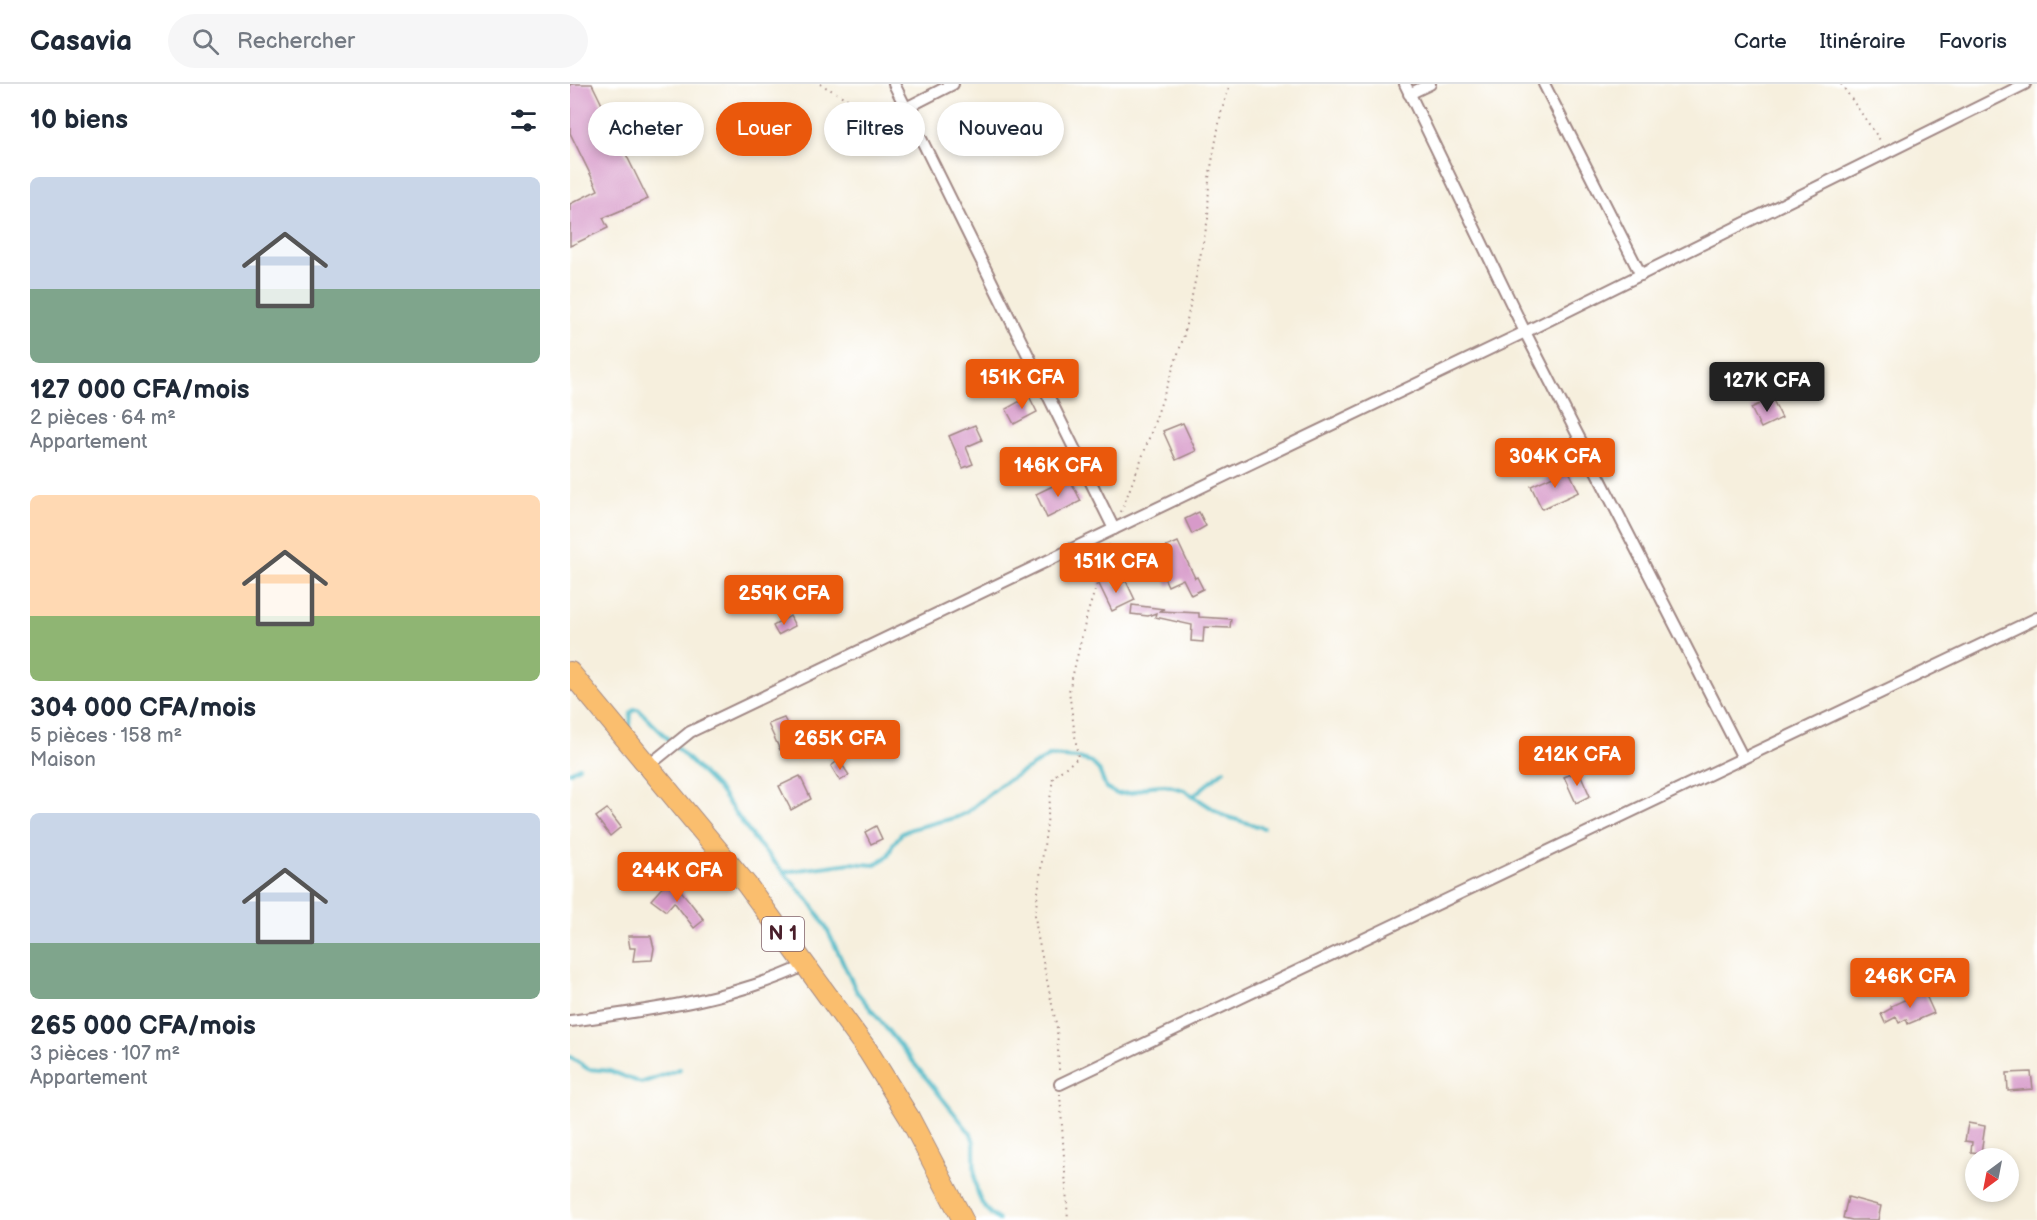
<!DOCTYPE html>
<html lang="fr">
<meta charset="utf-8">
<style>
body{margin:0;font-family:"Balsamiq Sans",sans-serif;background:#f6f6f7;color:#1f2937;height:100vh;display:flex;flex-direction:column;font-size:22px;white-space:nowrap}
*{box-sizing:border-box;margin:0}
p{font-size:20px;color:#747a83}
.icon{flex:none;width:33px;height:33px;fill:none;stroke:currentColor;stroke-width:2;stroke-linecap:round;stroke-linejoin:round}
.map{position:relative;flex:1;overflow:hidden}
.details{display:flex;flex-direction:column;background:#fff;width:570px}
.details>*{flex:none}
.top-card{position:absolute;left:18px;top:18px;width:570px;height:54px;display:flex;gap:12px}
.needle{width:39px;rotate:212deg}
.buttons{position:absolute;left:1395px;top:1064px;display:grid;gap:12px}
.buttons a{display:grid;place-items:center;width:54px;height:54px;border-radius:50%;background:#fff;box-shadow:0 3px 9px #0003;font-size:30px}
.price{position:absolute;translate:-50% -51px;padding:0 14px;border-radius:6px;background:#ea580c;color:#fff;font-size:20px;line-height:39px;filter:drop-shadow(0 2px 3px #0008)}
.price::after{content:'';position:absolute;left:50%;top:36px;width:18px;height:14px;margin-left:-9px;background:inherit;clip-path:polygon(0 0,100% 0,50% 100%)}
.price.active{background:#222;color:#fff}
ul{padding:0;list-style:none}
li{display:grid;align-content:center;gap:12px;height:318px;padding:0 30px}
li span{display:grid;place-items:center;height:186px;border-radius:9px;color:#555}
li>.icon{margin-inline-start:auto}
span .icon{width:108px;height:108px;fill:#fffc;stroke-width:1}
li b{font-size:26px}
h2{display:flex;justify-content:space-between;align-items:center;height:72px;padding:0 30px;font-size:26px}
.pill{padding:0 21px;border-radius:27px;background:#fff;box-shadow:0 3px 9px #0003;font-size:21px;line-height:54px}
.pill.active{background:#ea580c;color:#fff}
header{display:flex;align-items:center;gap:36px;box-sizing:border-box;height:84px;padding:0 30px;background:#fff;border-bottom:2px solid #e0e1e3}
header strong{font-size:28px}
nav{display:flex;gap:33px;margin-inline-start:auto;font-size:21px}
.search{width:420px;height:54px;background:#f6f6f7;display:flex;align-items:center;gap:15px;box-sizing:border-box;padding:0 21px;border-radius:33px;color:#747a83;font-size:22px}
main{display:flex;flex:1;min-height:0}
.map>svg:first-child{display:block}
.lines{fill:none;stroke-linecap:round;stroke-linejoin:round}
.stream{stroke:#4bb8c6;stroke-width:4}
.building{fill:#d79ac9}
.street-casing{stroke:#a08784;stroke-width:14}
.highway-casing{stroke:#a08784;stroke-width:22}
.path{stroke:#a08784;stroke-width:2;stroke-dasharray:1.5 4.5;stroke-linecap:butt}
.street{stroke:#fff;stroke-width:10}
.highway{stroke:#fabe6e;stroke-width:20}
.labels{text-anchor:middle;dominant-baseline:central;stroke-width:4.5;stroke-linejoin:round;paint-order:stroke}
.shield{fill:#fff;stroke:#80626b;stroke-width:1.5}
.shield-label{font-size:20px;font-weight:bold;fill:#4a1f2b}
</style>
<header>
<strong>Casavia</strong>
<div class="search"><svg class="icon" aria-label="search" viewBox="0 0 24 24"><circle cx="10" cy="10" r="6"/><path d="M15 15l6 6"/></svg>Rechercher</div>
<nav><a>Carte</a><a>Itinéraire</a><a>Favoris</a></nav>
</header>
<main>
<section class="details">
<h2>10 biens<svg class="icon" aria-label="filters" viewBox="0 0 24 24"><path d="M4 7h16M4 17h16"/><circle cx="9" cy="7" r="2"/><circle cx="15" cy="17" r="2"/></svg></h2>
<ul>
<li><span style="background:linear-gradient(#c9d6e8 60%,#7fa58c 0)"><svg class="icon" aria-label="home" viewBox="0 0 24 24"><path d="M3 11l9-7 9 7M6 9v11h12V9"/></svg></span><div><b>127 000 CFA/mois</b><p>2 pièces · 64 m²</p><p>Appartement</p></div></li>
<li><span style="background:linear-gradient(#ffd9b3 65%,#8fb573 0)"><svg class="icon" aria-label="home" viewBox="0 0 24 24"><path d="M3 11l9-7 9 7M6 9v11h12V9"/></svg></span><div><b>304 000 CFA/mois</b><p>5 pièces · 158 m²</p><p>Maison</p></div></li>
<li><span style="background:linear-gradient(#c9d6e8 70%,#7fa58c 0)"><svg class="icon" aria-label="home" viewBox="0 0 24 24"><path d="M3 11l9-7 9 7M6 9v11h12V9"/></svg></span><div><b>265 000 CFA/mois</b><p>3 pièces · 107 m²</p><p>Appartement</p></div></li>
</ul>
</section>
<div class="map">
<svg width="1467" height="1136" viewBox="0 0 1467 1136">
<rect width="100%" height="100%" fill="#fff"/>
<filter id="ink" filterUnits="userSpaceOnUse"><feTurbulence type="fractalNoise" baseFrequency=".0167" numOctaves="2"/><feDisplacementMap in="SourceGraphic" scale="12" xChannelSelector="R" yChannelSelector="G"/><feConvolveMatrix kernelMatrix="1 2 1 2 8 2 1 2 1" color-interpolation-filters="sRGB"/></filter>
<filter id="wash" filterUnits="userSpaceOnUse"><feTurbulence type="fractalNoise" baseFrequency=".008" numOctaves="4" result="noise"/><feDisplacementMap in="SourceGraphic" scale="24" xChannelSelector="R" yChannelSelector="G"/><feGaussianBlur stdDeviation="1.35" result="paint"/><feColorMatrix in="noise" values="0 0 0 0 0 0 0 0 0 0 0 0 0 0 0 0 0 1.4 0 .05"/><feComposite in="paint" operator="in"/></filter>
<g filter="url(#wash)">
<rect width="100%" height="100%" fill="#f6efdd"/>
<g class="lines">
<!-- stream -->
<g class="stream">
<path d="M60,642l1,-13 3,-4h4l81,81 35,49 57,64 15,24 31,65 114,142 3,8c1,30 -4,61 25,78"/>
<path d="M0,688l9,-5"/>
<path d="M623,712l31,-26"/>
<path d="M214,788l67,-9 23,2 14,-9 5,-12 9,-11 9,-4 46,-12 9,-4 34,-28 49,-29 29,2 13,4 8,8 7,18 11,6 14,-1 19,-7 15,-1 19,5 40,26 40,12"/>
<path d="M0,973l18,12 22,2 31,12 39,-14"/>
</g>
</g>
<g id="blocks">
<!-- building -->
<g class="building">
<path d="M0,0h22l22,45 5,-3 5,9 -6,3 30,61 -45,19 5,10 -38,18v-42l28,-14 -28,-57z"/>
<path d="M459,312l8,16 -23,12 -8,-15z"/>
<path d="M1202,314l10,20 -21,10 -10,-20z"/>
<path d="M613,339l13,28 -20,9 -13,-29z"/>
<path d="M405,341l7,15 -16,7 7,17 -10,4 -14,-32z"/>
<path d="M998,385l11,23 -37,17 -11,-23z"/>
<path d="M499,394l12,23 -34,17 -11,-24z"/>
<path d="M629,428l7,14 -14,8 -7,-15z"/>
<path d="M608,458l17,36 2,-1 6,12 -12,6 -8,-16 -15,7 -11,-24 14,-6 -5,-9z"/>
<path d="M539,492l5,11 12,-6 9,19 -23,11 -14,-29z"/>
<path d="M562,521l32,4 -5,2 40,2v4l32,2 -1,9 -26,-1 -1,15 -12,-1 1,-16 -37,-8 1,-4 -8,3 -17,-2z"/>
<path d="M220,532l5,10 -17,9 -5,-9z"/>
<path d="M214,634l13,24 -17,8 -12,-26z"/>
<path d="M269,676l10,15 -9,6 -9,-15z"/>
<path d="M1009,687l11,25 -14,7 -12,-26z"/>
<path d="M230,692l11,23 -20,11 -12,-24z"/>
<path d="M37,725l14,18 -11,9 -14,-19z"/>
<path d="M306,742l6,13 -11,5 -6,-12z"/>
<path d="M97,798l15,10 22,28 -10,8 -20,-26 -8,9 -15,-11z"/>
<path d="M58,852h23l3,12 -2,12 -19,1 2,-13h-5z"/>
<path d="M1354,907l10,22 -26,11 -2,-5 -7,4 -3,-6 -11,6 -4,-9 11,-6 -1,-2z"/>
<path d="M1461,988l2,17 -25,2 -1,-18z"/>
<path d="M1398,1039l17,3 -4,27 -10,-1 1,-10 -7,-1z"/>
<path d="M1278,1113l33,9 -3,14h-26l-9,-2z"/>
</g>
</g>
</g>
<g filter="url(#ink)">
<use href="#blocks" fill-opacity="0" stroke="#a08784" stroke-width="1.5"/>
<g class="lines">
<defs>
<g id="street">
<path d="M324,0l220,445"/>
<path d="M835,0l120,248 218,426"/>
<path d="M974,0l97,191"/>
<path d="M839,10l21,-10"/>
<path d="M336,24l47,-24"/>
<path d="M78,682l42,-34 835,-400 500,-248"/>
<path d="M0,937c80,-11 162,-21 236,-56"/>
<path d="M490,1000l977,-466"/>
</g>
<path id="highway" d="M0,588l177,213 121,166 41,66 54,103"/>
</defs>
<!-- street casing -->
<use href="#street" class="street-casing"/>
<!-- highway casing -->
<use href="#highway" class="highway-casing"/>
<!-- path -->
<g class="path">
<path d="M250,0l42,23"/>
<path d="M1271,0l41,59"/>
<path d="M551,428l25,-65 37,-108 25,-120 1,-41 12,-65 9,-29"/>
<path d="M489,986l-2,-42 -20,-95 -2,-18 18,-138 25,-19 -9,-67 18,-76 23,-72"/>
<path d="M490,1010l8,126"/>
</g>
<!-- street -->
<use href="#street" class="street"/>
<!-- highway -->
<use href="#highway" class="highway"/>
</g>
</g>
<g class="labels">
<!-- shield labels -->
<rect class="shield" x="192" y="833" width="42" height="34" rx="4.5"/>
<g class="shield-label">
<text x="213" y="850">N 1</text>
</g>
</g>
</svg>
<div class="buttons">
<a><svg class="needle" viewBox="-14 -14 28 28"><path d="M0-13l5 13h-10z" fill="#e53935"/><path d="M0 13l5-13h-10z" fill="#747a83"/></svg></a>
</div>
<b class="price" style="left:452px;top:326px">151K CFA</b>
<b class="price active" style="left:1197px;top:329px">127K CFA</b>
<b class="price" style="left:985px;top:405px">304K CFA</b>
<b class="price" style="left:488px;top:414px">146K CFA</b>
<b class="price" style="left:546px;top:510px">151K CFA</b>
<b class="price" style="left:214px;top:542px">259K CFA</b>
<b class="price" style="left:270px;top:687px">265K CFA</b>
<b class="price" style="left:1007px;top:703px">212K CFA</b>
<b class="price" style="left:107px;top:819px">244K CFA</b>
<b class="price" style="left:1340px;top:925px">246K CFA</b>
<div class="top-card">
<a class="pill">Acheter</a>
<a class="pill active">Louer</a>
<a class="pill">Filtres</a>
<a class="pill">Nouveau</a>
</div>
</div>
</main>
